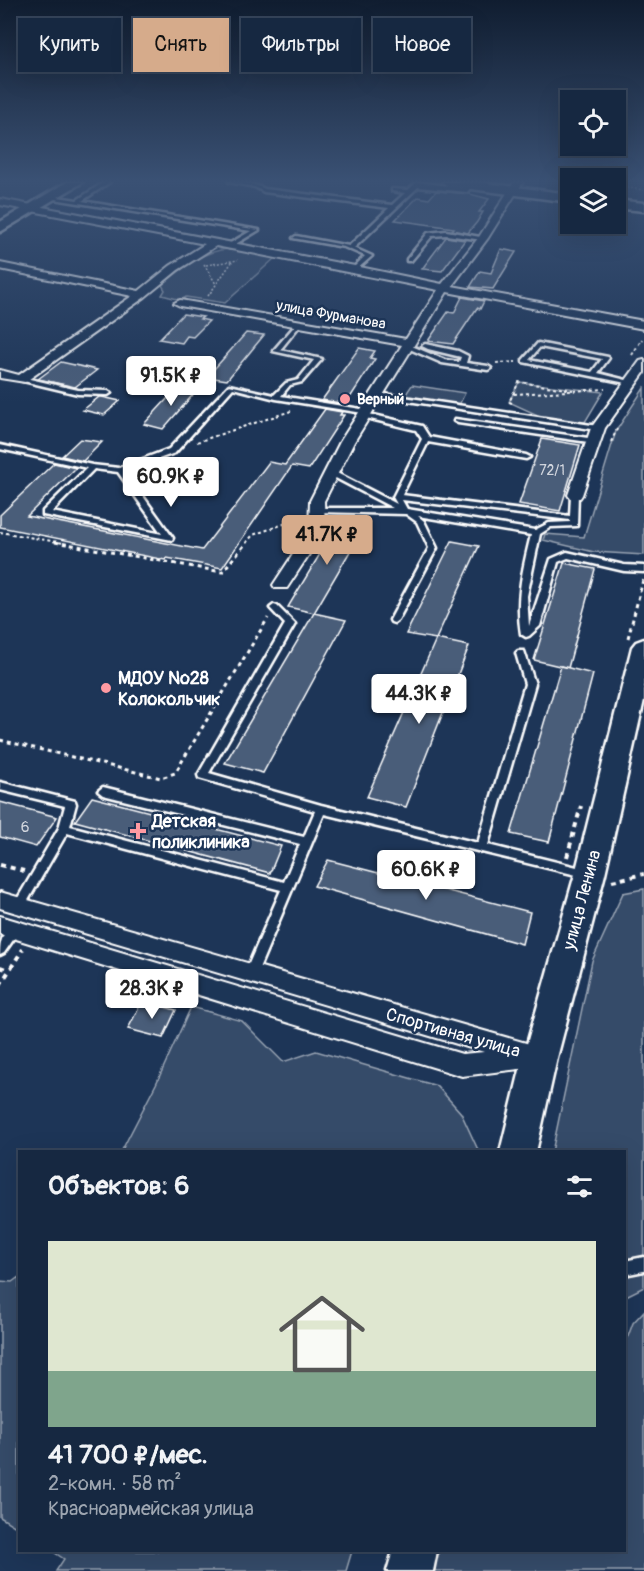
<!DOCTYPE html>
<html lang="ru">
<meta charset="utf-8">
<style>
body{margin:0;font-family:Pangolin,sans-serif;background:#23344c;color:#f1f3f6;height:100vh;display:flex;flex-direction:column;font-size:22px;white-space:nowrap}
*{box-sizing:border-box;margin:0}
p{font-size:20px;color:#9ea6b1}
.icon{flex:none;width:33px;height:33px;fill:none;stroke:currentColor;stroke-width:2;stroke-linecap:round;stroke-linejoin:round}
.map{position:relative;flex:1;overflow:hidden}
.side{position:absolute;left:18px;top:1150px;width:608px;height:402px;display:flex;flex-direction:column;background:#162841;border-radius:0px;box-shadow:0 6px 24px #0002,0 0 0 2px #35445a}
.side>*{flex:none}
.top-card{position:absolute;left:18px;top:18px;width:609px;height:54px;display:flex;gap:12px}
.fabs{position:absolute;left:560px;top:90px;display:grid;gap:12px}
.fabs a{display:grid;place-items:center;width:66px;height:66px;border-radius:0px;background:#162841;box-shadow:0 6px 24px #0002,0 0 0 2px #35445a;font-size:30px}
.price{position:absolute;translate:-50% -51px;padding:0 14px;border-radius:6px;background:#fff;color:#222;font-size:20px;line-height:39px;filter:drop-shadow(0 2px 3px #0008)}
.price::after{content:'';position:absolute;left:50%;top:36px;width:18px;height:14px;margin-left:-9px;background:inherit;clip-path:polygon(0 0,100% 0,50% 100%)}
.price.active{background:#d6ab8b;color:#111}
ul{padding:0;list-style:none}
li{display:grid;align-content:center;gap:12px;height:318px;padding:0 30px}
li+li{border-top:2px solid #35445a}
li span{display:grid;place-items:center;height:186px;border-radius:0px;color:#555}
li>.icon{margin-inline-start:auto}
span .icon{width:108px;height:108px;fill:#fffc;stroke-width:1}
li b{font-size:26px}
h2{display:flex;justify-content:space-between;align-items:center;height:72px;padding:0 30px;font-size:26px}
.chip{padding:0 21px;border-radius:0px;background:#162841;box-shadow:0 6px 24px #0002,0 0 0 2px #35445a;font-size:21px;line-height:54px}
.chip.active{background:#d6ab8b;color:#111}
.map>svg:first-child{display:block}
.green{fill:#364b69;stroke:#9aa5b4;stroke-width:1.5}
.building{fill:#4a5d79;stroke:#fff;stroke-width:1.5}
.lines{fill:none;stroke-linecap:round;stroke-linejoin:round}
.lane-casing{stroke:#fff;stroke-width:5}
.street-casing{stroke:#fff;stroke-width:4}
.secondary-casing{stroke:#fff;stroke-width:5}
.path-far3{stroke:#fff;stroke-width:1.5;stroke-dasharray:2 2;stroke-linecap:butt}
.path-far2{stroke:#fff;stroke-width:2;stroke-dasharray:3 3;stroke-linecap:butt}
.path-far1{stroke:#fff;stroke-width:3;stroke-dasharray:4 4;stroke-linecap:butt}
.path{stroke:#fff;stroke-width:4;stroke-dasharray:5 5;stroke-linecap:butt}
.lane{fill:#1d3557;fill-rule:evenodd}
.street{fill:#1d3557;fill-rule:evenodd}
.secondary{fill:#1d3557;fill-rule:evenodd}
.poi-dot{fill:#ff9aa2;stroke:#1d3557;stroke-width:2}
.labels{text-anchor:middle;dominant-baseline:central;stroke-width:5;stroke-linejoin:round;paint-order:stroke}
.far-number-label{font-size:14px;fill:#d2d6de}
.far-street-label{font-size:15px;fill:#fff;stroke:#1d3557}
.far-poi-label{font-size:15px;font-weight:bold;fill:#fff;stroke:#1d3557;text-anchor:start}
.number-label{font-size:15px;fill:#d2d6de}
.poi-label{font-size:18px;font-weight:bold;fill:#fff;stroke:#1d3557;text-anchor:start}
.street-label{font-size:18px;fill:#fff;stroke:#1d3557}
</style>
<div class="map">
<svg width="644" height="1571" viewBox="0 0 644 1571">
<rect width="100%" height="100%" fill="#1d3557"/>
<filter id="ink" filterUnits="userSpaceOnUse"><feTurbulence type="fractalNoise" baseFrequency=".0167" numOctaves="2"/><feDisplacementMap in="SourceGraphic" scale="12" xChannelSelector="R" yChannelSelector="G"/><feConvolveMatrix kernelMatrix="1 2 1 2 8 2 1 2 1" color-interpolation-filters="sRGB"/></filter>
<g filter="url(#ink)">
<!-- green -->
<g class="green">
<path d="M229,249l46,9 -50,45 -39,-6 -5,3 -19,-5 3,-5 -3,-5c21,-17 39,-34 67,-36z"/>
<path d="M519,382l84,10 -18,30 -41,-4 -35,-16z"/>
<path d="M412,385l53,8 -6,12 -55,-8z"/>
<path d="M644,388v167l-50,-3 -51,-12 2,-6 39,3 32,-106z"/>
<path d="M644,889v398l-20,10v-145h-72l40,-191 31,-68z"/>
<path d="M191,1007l51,14 41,41 33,-11 121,35 24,27 18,39h-358l35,-68z"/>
<path d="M19,1277v252l-19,-12v-236l12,1z"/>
<path d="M644,1311v260h-229l5,-20h204v-210l2,1 7,-19z"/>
<path d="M52,1551h300l-6,20h-290l8,-12z"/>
</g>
<!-- building -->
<g class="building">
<path d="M436,191l34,3 19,5 -10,13h4l-6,10 -9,11 -16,-3 2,-2 -59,-8 23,-23 11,2z"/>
<path d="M446,237l19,3 -23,31 -20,-2z"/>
<path d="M501,249l15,3 -23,37 -23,-2 10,-16 11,2z"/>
<path d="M462,297l22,4 -4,8 -3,-1 -24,36 -25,-3 20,-29 6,1z"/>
<path d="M183,314l20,3 -3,2 9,2 -16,16 -6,-1 -5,7 -23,-4z"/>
<path d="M246,333l18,2 -37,45 -20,-3z"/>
<path d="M359,348l16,3 -5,7 5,1 -29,45 -24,-4z"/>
<path d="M61,362l36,8 -22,17 -37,-8z"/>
<path d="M179,386l19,3 -35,40 -19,-5z"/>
<path d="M99,397h3l18,4 -16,14 -21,-5z"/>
<path d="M325,409l17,3 -2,3h4l-35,54 -17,-3 -70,102 -55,-10 -2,2 -165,-33v-12l54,-52 22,5 -49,48 175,34 67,-88 16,3z"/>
<path d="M80,439l22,3 -19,19 -21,-5z"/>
<path d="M542,439l38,6 -20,66 -41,-7z"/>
<path d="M341,519l25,5 -52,89 -26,-6z"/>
<path d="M452,541l27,5 -43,93 -30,-5z"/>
<path d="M564,563l31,6 -27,99 -34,-8z"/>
<path d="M314,613l32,7 -83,153 -38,-10z"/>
<path d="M436,639l33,7 -63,161 -39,-10z"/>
<path d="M561,666l32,8 -44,168 -38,-8z"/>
<path d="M92,797l189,49 -11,27 -195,-52z"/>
<path d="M0,802l57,15 -21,30 -36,-10z"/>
<path d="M328,860l202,52 -8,32 -208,-58z"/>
<path d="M142,1001l34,9 -13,28 -35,-9z"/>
</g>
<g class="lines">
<defs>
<g id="lane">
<path d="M104,182h6l-28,19 177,29 -30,18 -2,-1v-2l24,-14 -203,-33 3,-2 26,4z"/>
<path d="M229,182c13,0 24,1 36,7l127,16 13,-12 -13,-2v-2l16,1 9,-8 49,6 3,-5 5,1 -7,8 -49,-5 -64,61 18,8 -17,15 -2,-1v-2l12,-12 -21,-9 -51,-9 3,-2 53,10 40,-38 -125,-16 -9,-5z"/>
<path d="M446,231l40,7 -3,2 -37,-5 -14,1 -21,25h-4v-2l21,-26z"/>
<path d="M298,322l3,2 -21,26 42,9 -20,23 -12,3 -9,11 86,14 4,2 -2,2 53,12 7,11 97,18 4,2 -4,2 -98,-17 -26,53 168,21 1,-21 1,-2h6l-1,33 -26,1 -11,7 -13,62 2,30 22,-67 16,-7 57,13 20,1v6l-20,-1 -56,-13 -10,4 -18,64 -11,10 -3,1 -5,-3c-6,-35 2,-66 10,-99l-113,-19 6,5 13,27 -39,72 -4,3 -3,-1 -1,-2 39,-72 -12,-26 -11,-8 -89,-2 -4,-2 4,-2h76l-67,-35 7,-2 64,33 -4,-7 29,-58 -6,-9 -54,-13 1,-4 -87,-14 -43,-11 -58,65 -50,18 48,67 -1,2 -129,-25v-4l44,-43 -87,-19v-4l92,20 27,3 50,-19 60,-64 45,10 12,-12 12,-3 16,-20 -41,-9zM94,469l24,3 44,62 -110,-22zM402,500l168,20v2l-21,1 -14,7 -128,-21z"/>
<path d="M538,343l70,14 1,1 -11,15 36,9 -3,2 -108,-22v-2zM540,347l62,12 -10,13 -63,-12z"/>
<path d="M407,344l38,16 14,2 2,-5 -33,-8 -6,-3 3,-2 33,7 10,5 -2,7 22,3 3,2 -3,2 -46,-7 -37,-16 -1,-1z"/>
<path d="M21,377l57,13 30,1 3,2 -3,2 -30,-1 -59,-14 -1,-1z"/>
<path d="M377,393l221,33 4,2 -4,2 -223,-34v-2z"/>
<path d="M455,419l140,20 4,2 -4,2 -137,-20 -4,-2z"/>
<path d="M274,605l3,1 18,18 -86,149 112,32 157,38 47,-159 -9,-31 2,-2h6l11,33 -47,161 101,25 4,1 2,3 -2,3 -4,1 -265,-64 -67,159 -2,4 -4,1 -4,-1 -2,-4 36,-83 -214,-57 -44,76 -4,2 -4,-2 -2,-3 2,-3 44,-75 6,-22 -65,-16v-8l75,19 1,3 -6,22 214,56 16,-38 -197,-49 -5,-4 5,-4 201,50 11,-26 -116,-33 -1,-3 87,-151 -15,-16z"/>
<path d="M14,925l4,2 2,3 -16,23 -4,2c0,-12 2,-24 14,-30z"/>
<path d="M644,1257v14l-20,4v-14z"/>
</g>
<g id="street">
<path d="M514,182h9l-35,56 -36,48 192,35v8l-197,-37 -93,150 -30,59 1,29 -38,58h-12l-2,-3 36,-55 1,-29 30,-59 62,-97 -222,-39 -6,-3 6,-3 226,39 32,-49 -222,-44 -38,24 -33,27 -120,85 -25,-4v-8l19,5 113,-79 -132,-27v-6l139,28 31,-25 35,-22 -205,-39v-6l355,67 87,18 37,-47z"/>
<path d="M644,360v13l-39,55 -23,67 -2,3h-10l-2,-3 23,-67 49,-67z"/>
<path d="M0,892l540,155 9,3 3,8 -3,8 -9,3 -5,-2 -73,9 -462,-142v-18l462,138 22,-2 -484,-144z"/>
</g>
<g id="secondary">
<path d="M67,182h16l-83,50v-10z"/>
<path d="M442,182h37l91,12v8l-122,-16z"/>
<path d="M615,200l29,3v8l-29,-3z"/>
<path d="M644,639v61l-39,174 -48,184 -21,94h-36l23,-94 52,-184 57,-227 4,-5z"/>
<path d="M393,1551h44l-4,20h-46z"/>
</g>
</defs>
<!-- lane casing -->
<use href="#lane" class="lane-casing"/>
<!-- street casing -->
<use href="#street" class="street-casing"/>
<!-- secondary casing -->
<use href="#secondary" class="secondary-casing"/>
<!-- path-far3 -->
<g class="path-far3">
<path d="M615,186l29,4"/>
<path d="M204,264l12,20"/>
<path d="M206,265l32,-5"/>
<path d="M208,296l24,-34"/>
<path d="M641,341l2,-3"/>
</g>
<!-- path-far2 -->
<g class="path-far2">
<path d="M632,355l10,-16"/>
<path d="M496,363l20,-1"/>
<path d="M514,394l91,-5"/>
<path d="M512,403l-3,-1 10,-20 54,8"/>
<path d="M197,442l94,-31"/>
<path d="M611,442l6,-13"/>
<path d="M0,532l63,11"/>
<path d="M246,543l7,-8 48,-17"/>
</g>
<!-- path-far1 -->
<g class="path-far1">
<path d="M55,542l167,30 25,-30"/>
<path d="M628,638l15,-58"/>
<path d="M0,740l161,38 14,-5 93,-155"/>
</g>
<!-- path -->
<g class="path">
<path d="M567,857l14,-51"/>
<path d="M0,865l24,6"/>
<path d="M612,881l32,-7"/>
<path d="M0,967l9,3"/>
<path d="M0,985l23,-36"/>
</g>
<!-- lane -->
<use href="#lane" class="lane"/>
<!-- street -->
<use href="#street" class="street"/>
<!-- secondary -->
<use href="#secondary" class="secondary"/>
</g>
</g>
<!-- sky -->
<linearGradient id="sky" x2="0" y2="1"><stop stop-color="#101d30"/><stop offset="0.45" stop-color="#3a5174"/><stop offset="1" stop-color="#3a5174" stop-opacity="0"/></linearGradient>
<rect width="644" height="402" fill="url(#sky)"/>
<!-- markers -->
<g class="poi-dot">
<circle cx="345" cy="399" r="6"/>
<circle cx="106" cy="688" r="6"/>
<path d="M135 822h6v6h6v6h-6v6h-6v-6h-6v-6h6z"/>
</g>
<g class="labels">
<!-- far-number labels -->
<g class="far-number-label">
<text x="552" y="470">72/1</text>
</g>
<!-- far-street labels -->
<g class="far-street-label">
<text transform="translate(331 315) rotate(10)">улица Фурманова</text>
</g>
<!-- far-poi labels -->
<g class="far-poi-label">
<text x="357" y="399">Верный</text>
</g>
<!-- number labels -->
<g class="number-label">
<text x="25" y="827">6</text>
</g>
<!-- poi labels -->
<g class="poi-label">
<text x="118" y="678">МДОУ №28<tspan x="118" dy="21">Колокольчик</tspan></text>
<text x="152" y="821">Детская<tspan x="152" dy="21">поликлиника</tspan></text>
</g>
<!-- street labels -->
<g class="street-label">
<text transform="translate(582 900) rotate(-75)">улица Ленина</text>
<text transform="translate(453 1033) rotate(16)">Спортивная улица</text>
</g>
</g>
</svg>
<div class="fabs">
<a><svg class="icon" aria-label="locate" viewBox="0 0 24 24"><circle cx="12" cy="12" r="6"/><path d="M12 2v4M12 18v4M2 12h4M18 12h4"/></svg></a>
<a><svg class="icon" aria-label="layers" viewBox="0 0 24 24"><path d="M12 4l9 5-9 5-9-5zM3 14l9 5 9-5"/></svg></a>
</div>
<b class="price" style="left:171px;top:407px">91.5K ₽</b>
<b class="price" style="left:171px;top:508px">60.9K ₽</b>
<b class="price active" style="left:327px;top:566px">41.7K ₽</b>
<b class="price" style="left:419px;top:725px">44.3K ₽</b>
<b class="price" style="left:426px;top:901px">60.6K ₽</b>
<b class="price" style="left:152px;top:1020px">28.3K ₽</b>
<div class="top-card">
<a class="chip">Купить</a>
<a class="chip active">Снять</a>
<a class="chip">Фильтры</a>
<a class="chip">Новое</a>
</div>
<section class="side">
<h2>Объектов: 6<svg class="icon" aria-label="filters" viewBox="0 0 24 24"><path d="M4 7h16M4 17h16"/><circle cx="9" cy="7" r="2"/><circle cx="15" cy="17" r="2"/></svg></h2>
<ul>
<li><span style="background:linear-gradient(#dfe7d0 70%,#7fa58c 0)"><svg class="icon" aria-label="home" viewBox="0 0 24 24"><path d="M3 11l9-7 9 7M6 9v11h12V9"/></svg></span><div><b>41 700 ₽/мес.</b><p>2-комн. · 58 m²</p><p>Красноармейская улица</p></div></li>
</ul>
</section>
</div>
